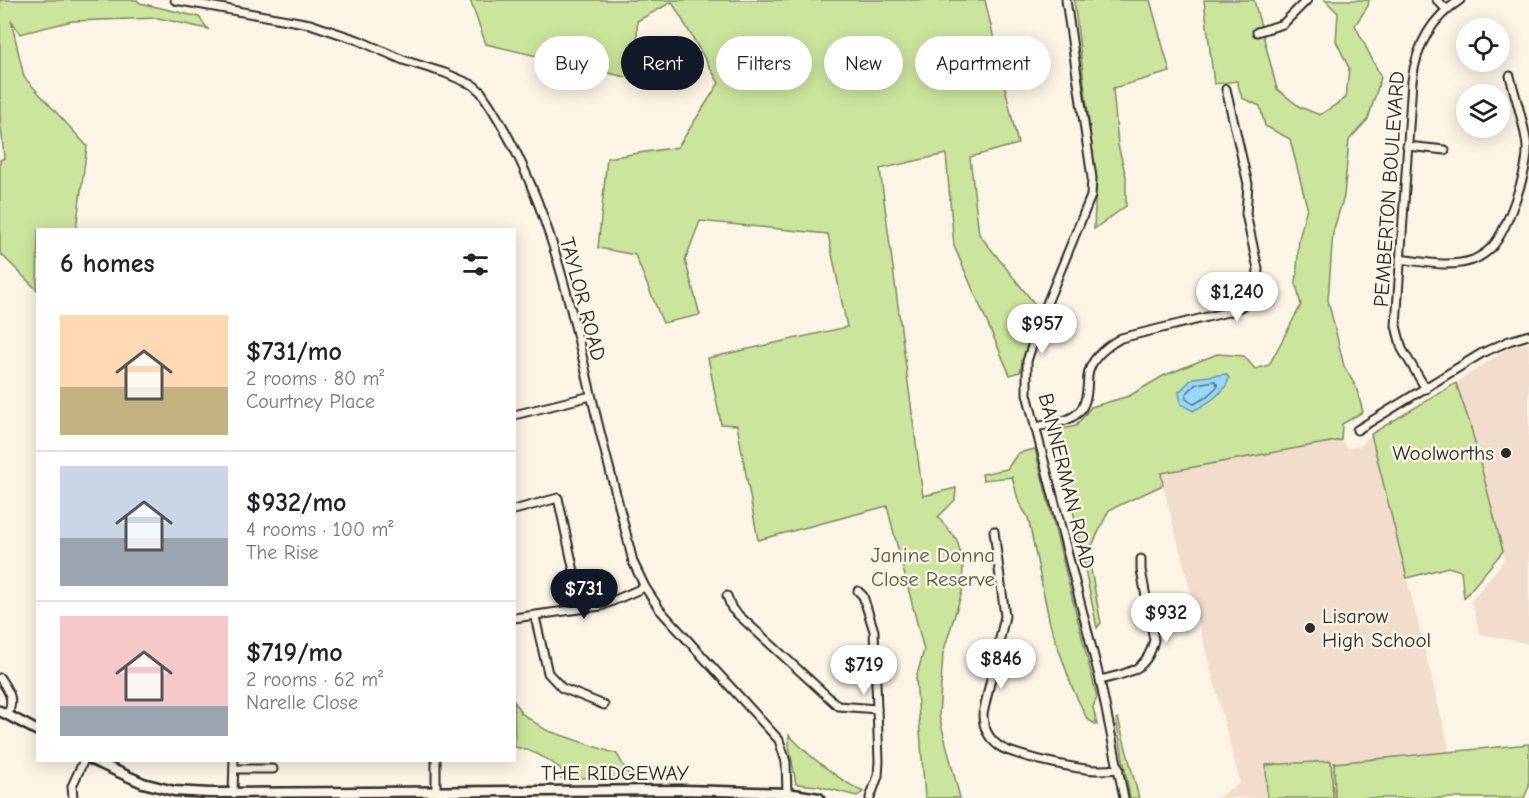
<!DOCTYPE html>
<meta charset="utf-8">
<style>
body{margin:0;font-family:"Comic Neue",sans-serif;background:#f6f6f6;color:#202124;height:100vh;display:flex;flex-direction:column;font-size:22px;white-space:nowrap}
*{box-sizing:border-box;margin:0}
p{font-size:20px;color:#757577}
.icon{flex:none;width:33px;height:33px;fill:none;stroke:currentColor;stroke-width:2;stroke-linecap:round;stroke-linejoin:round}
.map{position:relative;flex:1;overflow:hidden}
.panel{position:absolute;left:36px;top:228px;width:480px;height:534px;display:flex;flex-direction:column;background:#fff;border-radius:0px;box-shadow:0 3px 15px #0003}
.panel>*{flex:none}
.guide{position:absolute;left:534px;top:36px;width:570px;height:54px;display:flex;gap:12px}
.buttons{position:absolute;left:1456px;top:18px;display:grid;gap:12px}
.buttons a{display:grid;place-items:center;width:54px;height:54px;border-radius:50%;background:#fff;box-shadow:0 3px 15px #0003;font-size:30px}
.price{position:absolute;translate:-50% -51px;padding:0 14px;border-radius:21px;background:#fff;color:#222;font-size:20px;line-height:39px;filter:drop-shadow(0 2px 3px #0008)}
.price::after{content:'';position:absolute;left:50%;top:36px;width:18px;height:14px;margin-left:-9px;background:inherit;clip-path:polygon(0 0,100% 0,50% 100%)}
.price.active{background:#111827;color:#fff}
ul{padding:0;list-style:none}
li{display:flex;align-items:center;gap:18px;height:150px;padding:0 24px}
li+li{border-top:2px solid #e0e0e0}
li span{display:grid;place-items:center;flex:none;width:168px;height:120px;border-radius:0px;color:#555}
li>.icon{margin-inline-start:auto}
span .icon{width:72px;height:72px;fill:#fffc;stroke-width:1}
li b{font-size:26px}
h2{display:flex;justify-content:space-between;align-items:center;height:72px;padding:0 24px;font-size:26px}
.chip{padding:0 21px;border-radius:27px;background:#fff;box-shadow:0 3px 15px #0003;font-size:21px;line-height:54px}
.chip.active{background:#111827;color:#fff}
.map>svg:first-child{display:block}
.built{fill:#f2dccc}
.green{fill:#cbe59c;stroke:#7b8864;stroke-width:1.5}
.water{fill:#98d8fa;stroke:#6c93a7;stroke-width:1.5}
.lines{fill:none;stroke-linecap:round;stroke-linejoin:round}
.shore{stroke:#57707e;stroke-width:1.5}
.minor-casing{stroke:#2b2b2b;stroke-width:11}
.tertiary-casing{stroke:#2b2b2b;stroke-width:13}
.minor{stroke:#fcf5e5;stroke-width:7}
.tertiary{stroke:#fcf5e5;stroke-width:8}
.poi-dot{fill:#2b2b2b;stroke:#fcf5e5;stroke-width:2}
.labels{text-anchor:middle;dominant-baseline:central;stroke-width:5;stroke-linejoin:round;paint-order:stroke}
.street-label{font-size:21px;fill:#2b2b2b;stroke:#fcf5e5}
.poi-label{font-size:21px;fill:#2b2b2b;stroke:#fcf5e5;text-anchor:end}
.park-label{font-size:21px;fill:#535a47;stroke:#fcf5e5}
</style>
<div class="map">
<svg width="1529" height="798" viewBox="0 0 1529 798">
<rect width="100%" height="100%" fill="#fcf5e5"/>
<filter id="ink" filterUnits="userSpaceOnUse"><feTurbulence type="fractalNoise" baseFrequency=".0167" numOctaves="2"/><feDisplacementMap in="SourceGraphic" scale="12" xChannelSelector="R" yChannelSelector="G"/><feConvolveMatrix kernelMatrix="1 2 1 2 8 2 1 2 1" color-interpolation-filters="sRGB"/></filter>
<g filter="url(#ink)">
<!-- built -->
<g class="built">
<path d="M1529,343v301l-49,-10 -9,-33 34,-42 -35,-135 -14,-41 54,-36z"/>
<path d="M1371,434l79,318 -116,11 1,35h-118l23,-15 -80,-310 181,-33 6,8 14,-2z"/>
</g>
<!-- green -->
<g class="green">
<path d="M0,0h137l3,3 59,14 9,12 -50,-11 -86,3 -52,13 -9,-14 13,57 63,69 -11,83 -38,1 -1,60 -37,-37v-93l4,-2 -4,-43z"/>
<path d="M470,0h515l33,144 -48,13 9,77 58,73 -17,65 -10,3 -56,-129 -8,-92 -66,15 43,327 33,-8 -1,12 -17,17 19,23 6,23 -1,29 -19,61 -4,63 21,82h-35l-9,-120 8,-28 -37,-144 -129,34 -21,-115 -16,-1 -13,-66 139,-31 -19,-93 -128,-13 -15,39 15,55 -37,8 -28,-68 -37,-7 9,-90 71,-11 41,-64 -47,-81 -35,19 1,59 -152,-36z"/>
<path d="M1074,0h76l20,72 -57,16 5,57 8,31v30l-32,23 2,-50z"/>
<path d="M1204,0h50l23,89 23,18 20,8 26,-17 3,-30 -13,-27 2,-28 -13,-13h44l-1,6 -13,19 26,52 -13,42 -19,21 -5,56 -11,36 -5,68 16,66 12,21 7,25 -21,12 -1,16 -180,33 2,12 -54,25 -21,44 13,69 -4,5 -32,-157 -13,-40 24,-5 15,-19 38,-11 34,-20 54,-22 27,2 11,13 14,-4 32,-60 -5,-21 3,-45 8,-32 -17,-68 -25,-13 -5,-20 -18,-8 -5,-17 -23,3z"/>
<path d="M1456,383l14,41 33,127 -39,47 -3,-27 -13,-4 -41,11 -36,-144z"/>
<path d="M1035,449l62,248 -4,10 4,18 -10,-6 -15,-32 -22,-63 -22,-107 -9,-14 -7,-26 -29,3 -1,-6 25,-5 11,-16z"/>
<path d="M514,701l7,12 25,17 71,24 13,23 -69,1v-9c-14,-11 -29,-19 -46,-22z"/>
<path d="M1118,718l21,80h-9l-14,-79z"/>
<path d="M789,735c22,23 46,42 74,57l-6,4 -39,-10 -22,-2 -7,-39z"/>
<path d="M1529,744v42l-5,12h-189l-1,-35z"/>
<path d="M1331,761l2,37h-66l-1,-33z"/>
</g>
<!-- water -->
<path class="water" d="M1226,374l3,4c-3,15 -23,26 -36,33l-12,-7 -2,-12 14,-14z"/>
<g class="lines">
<!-- shore -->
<path class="shore" d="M1215,381l3,5 -13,12 -11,6 -8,-5v-5l10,-10z"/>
<defs>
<g id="minor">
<path d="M175,0l135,24 48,16 45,20 42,13 28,12 8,7c62,89 86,198 110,302 13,57 29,112 42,168l12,25 15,23 119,130 7,22 1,31"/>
<path d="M1066,0l26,178 -1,18 -48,117 -16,48v33l73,286 24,118"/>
<path d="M1437,0l9,9"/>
<path d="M1257,32l26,-8 24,-24"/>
<path d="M1407,146l38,4"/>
<path d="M1400,259c24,3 50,9 73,1 7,-3 14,-8 19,-13 15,-17 36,-76 35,-99 -1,-20 -12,-51 -17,-72"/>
<path d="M1426,389l-24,-40 -6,-23 16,-245c4,-34 18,-62 48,-81"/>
<path d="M514,415l77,-19"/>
<path d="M1035,427c15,-3 39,-5 47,-19 6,-10 5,-21 6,-32 2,-17 19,-30 33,-38l111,-27 10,-5 8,-10 7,-13 1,-14 -12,-55 2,-30 -22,-95"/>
<path d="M1357,430l125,-77 27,-12 20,-6"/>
<path d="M514,510l44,-12 24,110"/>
<path d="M994,531l11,85 -22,98c0,13 5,24 16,32 12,9 70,21 87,23 10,2 22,1 33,0"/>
<path d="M858,591l5,5 11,35 5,130 -1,15 -8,22"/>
<path d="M727,596l5,13 106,97 39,3"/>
<path d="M535,617l13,56 14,15 42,17"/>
<path d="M514,618l87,-12 44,-19"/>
<path d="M0,678c10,16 14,19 8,37"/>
<path d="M1100,680c27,-7 47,-8 54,-40l-13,-70v-11"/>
<path d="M436,760v31"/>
<path d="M234,769h39"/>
<path d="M233,793l1,-33"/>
<path d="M73,798l-1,-12 12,-26"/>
</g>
<g id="tertiary">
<path d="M0,711l38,20"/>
<path d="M92,760l51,23 31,8 35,2 474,-3 104,3 32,5"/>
</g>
</defs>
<!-- minor casing -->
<use href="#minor" class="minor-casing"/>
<!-- tertiary casing -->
<use href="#tertiary" class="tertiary-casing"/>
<!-- minor -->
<use href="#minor" class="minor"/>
<!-- tertiary -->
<use href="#tertiary" class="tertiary"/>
</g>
</g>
<!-- markers -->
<g class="poi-dot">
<circle cx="1506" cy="453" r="6"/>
<circle cx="1310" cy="628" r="6"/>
</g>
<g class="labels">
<!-- street labels -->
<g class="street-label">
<text transform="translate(1389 189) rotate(-86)">PEMBERTON BOULEVARD</text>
<text transform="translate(583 299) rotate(75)">TAYLOR ROAD</text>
<text transform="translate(1067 481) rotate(76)">BANNERMAN ROAD</text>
<text x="615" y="773">THE RIDGEWAY</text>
</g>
<!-- poi labels -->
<g class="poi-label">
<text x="1494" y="453">Woolworths</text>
<text x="1322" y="616" text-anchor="start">Lisarow<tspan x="1322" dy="24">High School</tspan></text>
</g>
<!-- park labels -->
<g class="park-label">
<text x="933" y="555">Janine Donna<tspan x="933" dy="24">Close Reserve</tspan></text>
</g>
</g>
</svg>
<div class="buttons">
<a><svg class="icon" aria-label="locate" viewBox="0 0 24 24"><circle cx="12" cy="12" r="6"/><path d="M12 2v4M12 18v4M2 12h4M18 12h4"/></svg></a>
<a><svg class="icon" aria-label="layers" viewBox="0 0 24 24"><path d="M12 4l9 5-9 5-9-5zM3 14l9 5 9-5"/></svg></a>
</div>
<b class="price" style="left:1237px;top:323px">$1,240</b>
<b class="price" style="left:1042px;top:355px">$957</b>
<b class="price active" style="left:584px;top:620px">$731</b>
<b class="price" style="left:1166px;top:644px">$932</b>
<b class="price" style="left:1001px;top:690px">$846</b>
<b class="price" style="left:864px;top:696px">$719</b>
<div class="guide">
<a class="chip">Buy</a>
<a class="chip active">Rent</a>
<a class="chip">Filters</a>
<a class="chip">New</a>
<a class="chip">Apartment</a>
</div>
<section class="panel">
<h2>6 homes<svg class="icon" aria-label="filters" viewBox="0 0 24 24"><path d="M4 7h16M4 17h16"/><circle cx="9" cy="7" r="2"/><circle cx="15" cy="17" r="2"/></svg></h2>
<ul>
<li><span style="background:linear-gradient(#ffd9b3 60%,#c2b280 0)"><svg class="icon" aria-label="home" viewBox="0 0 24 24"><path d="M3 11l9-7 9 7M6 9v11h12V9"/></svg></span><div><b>$731/mo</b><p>2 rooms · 80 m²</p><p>Courtney Place</p></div></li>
<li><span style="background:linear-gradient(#c9d6e8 60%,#9aa5b1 0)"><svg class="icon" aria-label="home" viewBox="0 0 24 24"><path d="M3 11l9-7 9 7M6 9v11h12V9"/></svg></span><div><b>$932/mo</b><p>4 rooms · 100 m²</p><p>The Rise</p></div></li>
<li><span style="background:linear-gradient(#f6c9c9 75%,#9aa5b1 0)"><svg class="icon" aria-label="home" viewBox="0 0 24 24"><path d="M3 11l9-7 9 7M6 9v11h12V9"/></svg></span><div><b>$719/mo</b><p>2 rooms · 62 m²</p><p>Narelle Close</p></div></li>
</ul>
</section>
</div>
